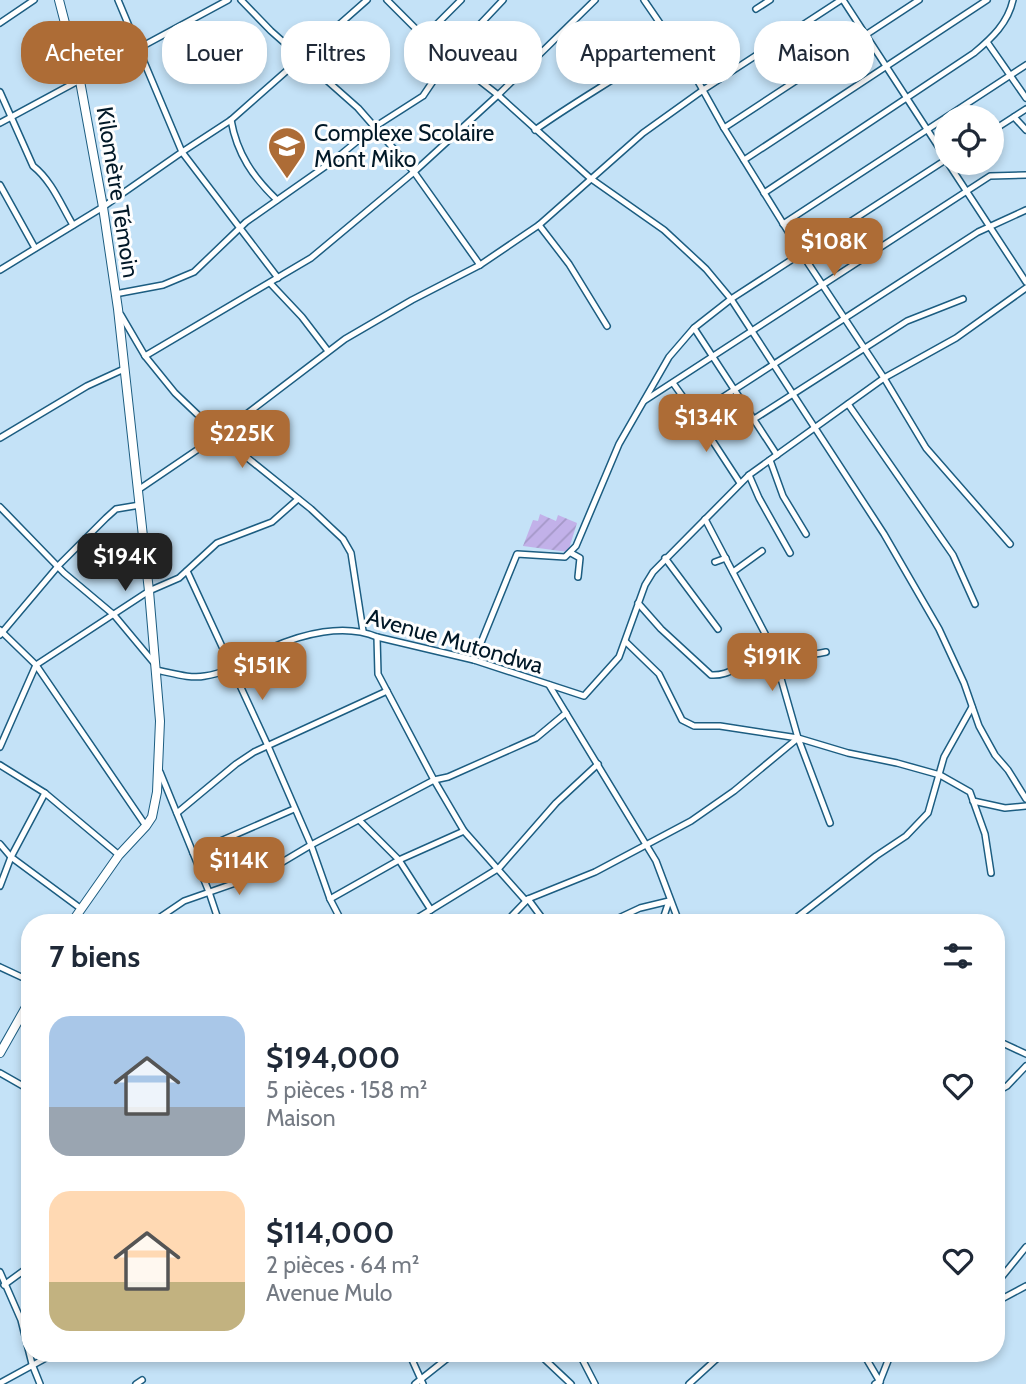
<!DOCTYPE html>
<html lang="fr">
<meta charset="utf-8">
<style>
body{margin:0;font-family:Cabin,sans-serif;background:#f6f6f7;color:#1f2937;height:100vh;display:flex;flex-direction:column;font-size:26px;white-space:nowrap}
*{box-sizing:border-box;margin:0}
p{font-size:23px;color:#747a83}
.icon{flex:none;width:38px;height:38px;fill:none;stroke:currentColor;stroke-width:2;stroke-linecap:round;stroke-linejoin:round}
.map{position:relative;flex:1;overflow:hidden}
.panel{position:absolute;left:21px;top:914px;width:984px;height:448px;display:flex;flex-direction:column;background:#fff;border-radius:28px;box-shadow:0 4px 10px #0003}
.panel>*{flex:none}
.top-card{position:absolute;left:21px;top:21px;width:985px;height:63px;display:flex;gap:14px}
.buttons{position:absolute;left:934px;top:105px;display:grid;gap:14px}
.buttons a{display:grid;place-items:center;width:70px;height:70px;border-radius:50%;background:#fff;box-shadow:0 4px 10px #0003;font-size:35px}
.price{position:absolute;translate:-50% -60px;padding:0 16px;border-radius:14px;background:#ad6c36;color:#fff;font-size:23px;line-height:46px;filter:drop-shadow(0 2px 4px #0008)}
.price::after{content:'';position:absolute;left:50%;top:42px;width:21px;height:16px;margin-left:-10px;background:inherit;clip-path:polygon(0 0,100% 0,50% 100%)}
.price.selected{background:#222;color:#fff}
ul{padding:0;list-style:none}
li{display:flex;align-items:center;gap:21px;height:175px;padding:0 28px}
li span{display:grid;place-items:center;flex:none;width:196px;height:140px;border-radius:21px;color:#555}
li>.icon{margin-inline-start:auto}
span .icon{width:84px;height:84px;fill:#fffc;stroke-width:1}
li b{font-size:30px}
h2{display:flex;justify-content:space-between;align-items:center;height:84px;padding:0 28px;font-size:30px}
.pill{padding:0 24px;border-radius:28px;background:#fff;box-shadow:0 4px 10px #0003;font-size:24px;line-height:63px}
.pill.selected{background:#ad6c36;color:#fff}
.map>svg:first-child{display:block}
.garden{fill:url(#garden-furrows)}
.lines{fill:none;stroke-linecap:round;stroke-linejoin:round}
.minor-casing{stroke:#1c5d81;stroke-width:8}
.secondary-casing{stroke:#1c5d81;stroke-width:10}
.minor{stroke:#fff;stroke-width:5}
.secondary{stroke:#fff;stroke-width:8}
.labels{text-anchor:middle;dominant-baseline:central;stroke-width:6;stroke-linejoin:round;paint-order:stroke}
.poi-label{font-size:23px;fill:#011827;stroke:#fefefe;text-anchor:start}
.street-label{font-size:23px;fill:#011827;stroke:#fefefe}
</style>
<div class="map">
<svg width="1026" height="1384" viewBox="0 0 1026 1384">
<defs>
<pattern id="garden-furrows" width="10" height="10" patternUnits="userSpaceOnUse" patternTransform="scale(1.75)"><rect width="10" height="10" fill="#c2b1e9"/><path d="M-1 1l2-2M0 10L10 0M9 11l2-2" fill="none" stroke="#a598c8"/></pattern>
</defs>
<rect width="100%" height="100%" fill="#c4e2f7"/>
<!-- garden -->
<path class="garden" d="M540,514l16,7 2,-6 19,8 -9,29 -45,-6 10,-26 5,1z"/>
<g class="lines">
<defs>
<g id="minor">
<path d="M118,0l64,152 96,126"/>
<path d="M241,0l30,31 87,77 56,64 66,93"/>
<path d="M387,0l37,37 74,58 92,83 74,52 42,39 25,30 153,235 55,95 25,54 15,43 16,29 13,15 18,29"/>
<path d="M644,0l46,67 34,61 78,126 82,124 42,70 84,96"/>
<path d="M843,0l104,160"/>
<path d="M756,9l14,-9"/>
<path d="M0,23l34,-23"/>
<path d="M424,37l37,-37"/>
<path d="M987,42l39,56"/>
<path d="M0,92l33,74c19,15 28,39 40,59"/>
<path d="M1014,117l12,13"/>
<path d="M231,120c6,34 22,57 46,80"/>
<path d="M0,123l228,-123"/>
<path d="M724,128l195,-128"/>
<path d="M535,130c45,-32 92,-57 136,-90"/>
<path d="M992,131l34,-22"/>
<path d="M744,160l243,-160"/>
<path d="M948,163l78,119"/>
<path d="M0,185l35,63"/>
<path d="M764,193l210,-140c18,-15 34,-30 39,-53"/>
<path d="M783,224l243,-159"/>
<path d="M539,225l30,39 38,62"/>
<path d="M0,270l103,-63 79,-55 49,-32 136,-120"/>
<path d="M270,283l32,34 26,34"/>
<path d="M115,294l48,-9 31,-13 52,-50 87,-61 40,-33 50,-32 27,-40 53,-56"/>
<path d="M121,315l24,41 30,37 44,42 92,74 32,30 8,14 12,78"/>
<path d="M694,328l83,127"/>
<path d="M145,356l166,-98 103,-86 84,-77 97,-95"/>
<path d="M673,383l20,28 7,1 278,-180 48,-22"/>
<path d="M644,401l346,-225 36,-1"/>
<path d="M848,404l105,151 22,49"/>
<path d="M693,411l47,72"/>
<path d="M754,419l153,-98 56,-22"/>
<path d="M0,438l87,-52 37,-17"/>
<path d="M770,460l13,36 23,38"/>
<path d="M749,475l10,23 31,55"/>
<path d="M138,490l81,-55 126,-96 67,-39 68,-35 59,-40 104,-92 60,-43 138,-90"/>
<path d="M0,507l64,66 50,42 40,48"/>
<path d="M705,519l67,128 26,91 32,85"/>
<path d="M571,553l9,5 -2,19"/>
<path d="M665,558l53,71"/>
<path d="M715,562l11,-4"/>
<path d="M187,571l81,175 43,99 19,54 12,23"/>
<path d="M733,572l29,-21"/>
<path d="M638,603l23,26 50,46c16,1 23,-7 37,-12 24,-9 53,-5 78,-11"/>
<path d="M0,630l36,35 110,161"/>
<path d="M0,635l59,-70 47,-47 10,-9 24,-4"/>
<path d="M377,637l1,37 56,106 30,51 62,70"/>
<path d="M626,642l33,32 23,46 12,6h26l78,12 50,15 49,10 43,12 30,17 15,42 6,39"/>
<path d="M474,660l43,-106 48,3 11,-11 43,-102 50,-87 25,-29 37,-29 216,-140"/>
<path d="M156,670c16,3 34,9 49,6 24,-3 44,-18 66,-28 31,-14 73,-25 106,-11l97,23 110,36 35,-39 26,-72 8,-13 96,-97 135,-97 72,-40 70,-50"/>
<path d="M549,685l107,176 23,61"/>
<path d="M0,747l36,-82 113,-74 30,-13 38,-35 55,-21 26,-23"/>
<path d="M0,765l45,28 74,62"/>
<path d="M160,772l49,120 10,30"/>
<path d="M973,801l32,7 21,-2"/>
<path d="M177,813l59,-49 18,-12 133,-61"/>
<path d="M359,820l40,40 32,50"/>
<path d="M0,844l11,13 69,51"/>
<path d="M193,853l101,-44"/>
<path d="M0,886l11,-29 34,-64"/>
<path d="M330,899l69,-39 65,-29"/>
<path d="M528,899l17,23"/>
<path d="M153,922l31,-21 80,-28 47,-28 123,-65 14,-3 88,-39 30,-25"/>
<path d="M411,922l88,-54 57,-65 42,-39"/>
<path d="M506,922l22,-23 67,-27 96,-51 43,-30 64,-53"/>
<path d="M610,922l30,-14 29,-7"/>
<path d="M662,922l7,-21"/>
<path d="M791,922l85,-66 30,-20 22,-23 16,-56 28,-50"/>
<path d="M0,967l30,14"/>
<path d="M996,1040l30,14"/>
<path d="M0,1073l30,17"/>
<path d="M996,1092l11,-6 19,-20"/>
<path d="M0,1272l21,48 11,44 8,20"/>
<path d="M996,1284l30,-37"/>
<path d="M4,1285l26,-19"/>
<path d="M996,1302l30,-16"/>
<path d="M409,1353l14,31"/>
<path d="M538,1353l33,31"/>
<path d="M579,1353l16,31"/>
<path d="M863,1353l17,29"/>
<path d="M0,1383l55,-30"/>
<path d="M136,1384l6,-4"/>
<path d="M415,1384l39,-31"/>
<path d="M689,1384l34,-31"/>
<path d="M875,1384l5,-3 11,-28"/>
</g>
<g id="secondary">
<path d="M59,0l21,81 23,126 15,102 31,282 11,130 -3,71 -5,25 -6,9 -27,29 -47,67"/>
<path d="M0,1053l30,-53"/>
</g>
</defs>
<!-- minor casing -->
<use href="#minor" class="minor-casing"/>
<!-- secondary casing -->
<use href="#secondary" class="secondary-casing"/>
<!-- minor -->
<use href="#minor" class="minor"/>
<!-- secondary -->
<use href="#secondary" class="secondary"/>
</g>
<!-- icons -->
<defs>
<symbol id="school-pin" viewBox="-11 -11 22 30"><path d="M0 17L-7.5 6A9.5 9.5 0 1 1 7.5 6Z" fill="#ad6c36" stroke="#fefefe"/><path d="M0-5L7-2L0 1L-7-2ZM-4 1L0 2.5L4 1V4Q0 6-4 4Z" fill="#fff"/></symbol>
</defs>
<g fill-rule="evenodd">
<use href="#school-pin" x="265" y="124" width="44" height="60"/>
</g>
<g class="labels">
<!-- poi labels -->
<g class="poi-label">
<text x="314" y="133">Complexe Scolaire<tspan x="314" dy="26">Mont Miko</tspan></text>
</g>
<!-- street labels -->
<g class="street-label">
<text transform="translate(118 192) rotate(81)">Kilomètre Témoin</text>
<text transform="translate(455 641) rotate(16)">Avenue Mutondwa</text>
</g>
</g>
</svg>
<div class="buttons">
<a><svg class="icon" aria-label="locate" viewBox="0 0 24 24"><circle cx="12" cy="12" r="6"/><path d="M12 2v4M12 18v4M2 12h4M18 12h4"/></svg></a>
</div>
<b class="price" style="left:834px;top:278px">$108K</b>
<b class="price" style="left:706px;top:454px">$134K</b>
<b class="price" style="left:242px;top:470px">$225K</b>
<b class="price selected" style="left:125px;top:593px">$194K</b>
<b class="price" style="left:772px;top:693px">$191K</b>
<b class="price" style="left:262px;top:702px">$151K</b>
<b class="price" style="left:239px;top:897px">$114K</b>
<div class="top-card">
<a class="pill selected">Acheter</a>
<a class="pill">Louer</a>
<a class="pill">Filtres</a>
<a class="pill">Nouveau</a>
<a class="pill">Appartement</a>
<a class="pill">Maison</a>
</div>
<section class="panel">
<h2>7 biens<svg class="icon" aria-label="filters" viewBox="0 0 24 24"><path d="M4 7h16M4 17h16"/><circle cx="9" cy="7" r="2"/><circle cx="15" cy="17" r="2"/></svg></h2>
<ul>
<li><span style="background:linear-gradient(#a9c7e8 65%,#9aa5b1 0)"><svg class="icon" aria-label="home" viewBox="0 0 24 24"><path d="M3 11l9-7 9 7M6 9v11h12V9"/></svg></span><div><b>$194,000</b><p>5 pièces · 158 m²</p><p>Maison</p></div><svg class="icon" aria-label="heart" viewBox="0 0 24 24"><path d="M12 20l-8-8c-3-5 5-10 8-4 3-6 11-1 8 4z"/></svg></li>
<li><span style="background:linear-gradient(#ffd9b3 65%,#c2b280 0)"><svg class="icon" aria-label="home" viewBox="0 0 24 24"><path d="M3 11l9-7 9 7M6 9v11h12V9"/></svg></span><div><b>$114,000</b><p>2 pièces · 64 m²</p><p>Avenue Mulo</p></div><svg class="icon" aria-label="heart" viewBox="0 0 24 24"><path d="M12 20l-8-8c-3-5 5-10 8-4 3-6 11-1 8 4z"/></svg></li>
</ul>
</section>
</div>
